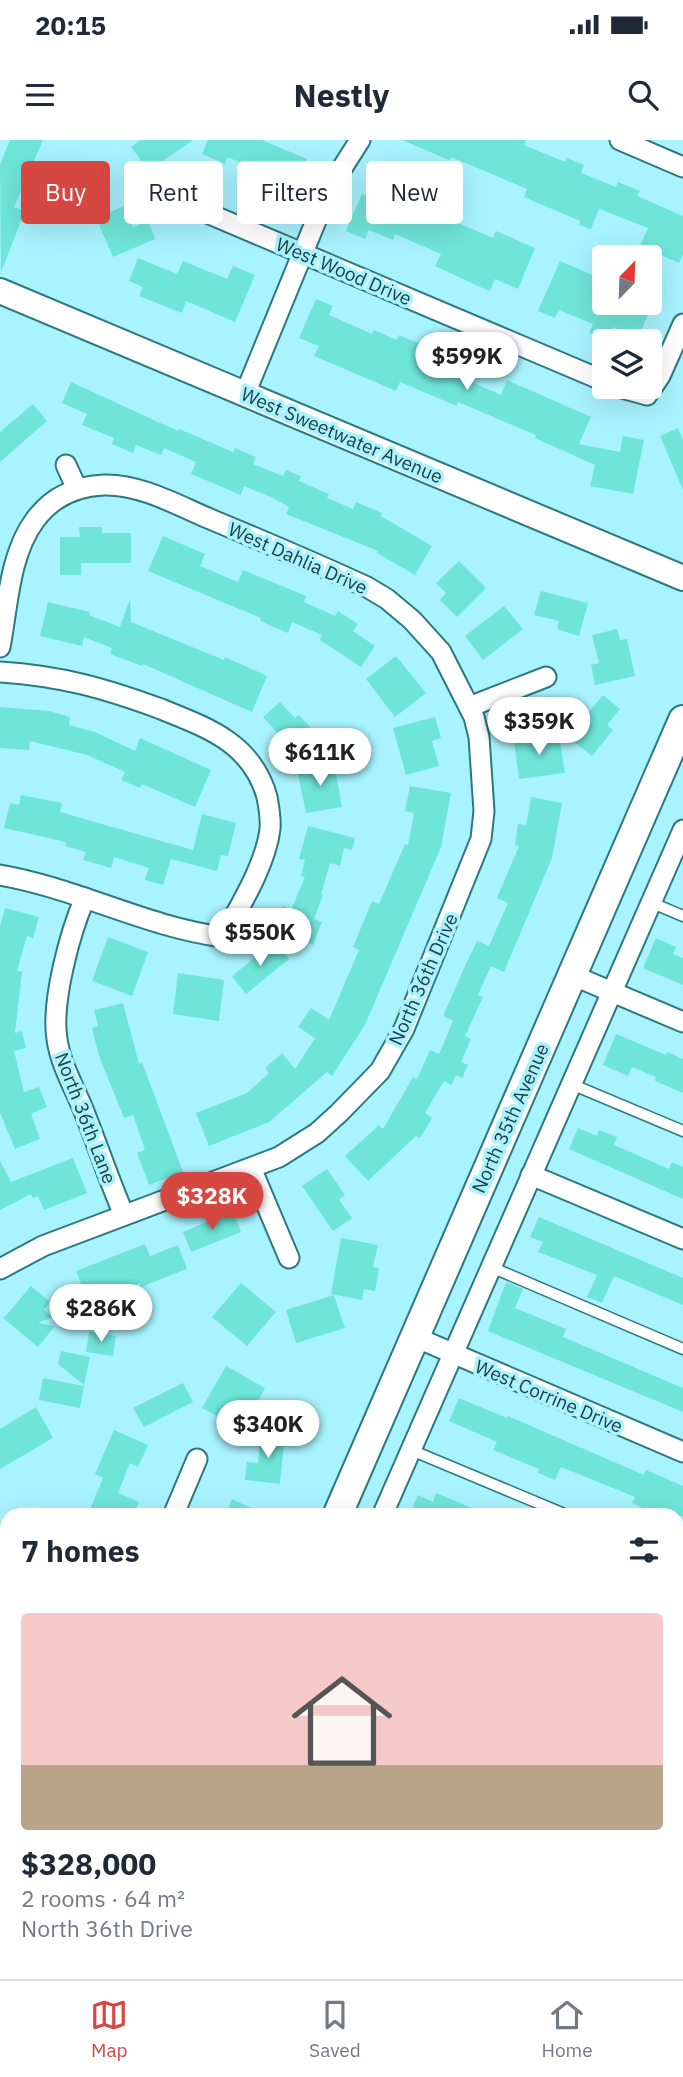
<!DOCTYPE html>
<meta charset="utf-8">
<style>
body{margin:0;font-family:"IBM Plex Sans",sans-serif;background:#f2f2f3;color:#1f2937;height:100vh;display:flex;flex-direction:column;font-size:26px;white-space:nowrap}
*{box-sizing:border-box;margin:0}
p{font-size:23px;color:#747a83}
.icon{flex:none;width:38px;height:38px;fill:none;stroke:currentColor;stroke-width:2;stroke-linecap:round;stroke-linejoin:round}
.map{position:relative;flex:1;overflow:hidden}
.panel{position:absolute;left:0px;top:1368px;width:684px;height:471px;display:flex;flex-direction:column;background:#fff;border-radius:21px 21px 0 0;box-shadow:0 7px 28px #0002}
.panel>*{flex:none}
.banner{position:absolute;left:21px;top:21px;width:642px;height:63px;display:flex;gap:14px}
.needle{width:46px;rotate:23deg}
.controls{position:absolute;left:592px;top:105px;display:grid;gap:14px}
.controls a{display:grid;place-items:center;width:70px;height:70px;border-radius:7px;background:#fff;box-shadow:0 7px 28px #0002;font-size:35px}
.price{position:absolute;translate:-50% -60px;padding:0 16px;border-radius:24px;background:#fff;color:#222;font-size:23px;line-height:46px;filter:drop-shadow(0 2px 4px #0008)}
.price::after{content:'';position:absolute;left:50%;top:42px;width:21px;height:16px;margin-left:-10px;background:inherit;clip-path:polygon(0 0,100% 0,50% 100%)}
.price.on{background:#d54740;color:#fff}
ul{padding:0;list-style:none}
li{display:grid;align-content:center;gap:14px;height:371px;padding:0 21px}
li span{display:grid;place-items:center;height:217px;border-radius:7px;color:#555}
li>.icon{margin-inline-start:auto}
span .icon{width:126px;height:126px;fill:#fffc;stroke-width:1}
li b{font-size:30px}
h2{display:flex;justify-content:space-between;align-items:center;height:84px;padding:0 21px;font-size:30px}
.tag{padding:0 24px;border-radius:7px;background:#fff;box-shadow:0 7px 28px #0002;font-size:24px;line-height:63px}
.tag.on{background:#d54740;color:#fff}
.status{display:flex;justify-content:space-between;align-items:center;height:49px;padding:0 35px;background:#fff;direction:ltr}
.status svg{height:19px;fill:currentColor}
header{display:flex;justify-content:space-between;align-items:center;height:91px;padding:0 21px;background:#fff;font-size:32px;font-weight:800}
.menu{display:flex;justify-content:space-around;align-items:center;height:98px;border-top:2px solid #e0e1e3;background:#fff;font-size:19px;color:#747a83}
.menu a{display:grid;justify-items:center;gap:4px}
.menu .on{color:#d54740}
.map>svg:first-child{display:block}
.building{fill:#6fe5d9}
.lines{fill:none;stroke-linecap:round;stroke-linejoin:round}
.service-casing{stroke:#2c7982;stroke-width:13}
.minor-casing{stroke:#2c7982;stroke-width:23}
.tertiary-casing{stroke:#2c7982;stroke-width:28}
.secondary-casing{stroke:#2c7982;stroke-width:32}
.service{stroke:#fff;stroke-width:10}
.minor{stroke:#fff;stroke-width:19}
.tertiary{stroke:#fff;stroke-width:24}
.secondary{stroke:#fff;stroke-width:28}
.labels{text-anchor:middle;dominant-baseline:central;stroke-width:7;stroke-linejoin:round;paint-order:stroke}
.street-label{font-size:19px;fill:#203f44;stroke:#a8f3fe}
</style>
<div class="status"><b>20:15</b><svg viewBox="0 0 49 12"><path d="M0 12V9h3v3zM5 12V6h3v6zM10 12V3h3v9zM15 12V0h3v12zM26 1h20v11H26zM47 4h2v5h-2z"/></svg></div>
<header><svg class="icon" aria-label="menu" viewBox="0 0 24 24"><path d="M4 6h16M4 12h16M4 18h16"/></svg>Nestly<svg class="icon" aria-label="search" viewBox="0 0 24 24"><circle cx="10" cy="10" r="6"/><path d="M15 15l6 6"/></svg></header>
<div class="map">
<svg width="683" height="1839" viewBox="0 0 683 1839">
<rect width="100%" height="100%" fill="#a8f3fe"/>
<!-- building -->
<g class="building">
<path d="M10,0h33l-29,67 11,4 -24,61 -1,-108z"/>
<path d="M141,0h52l-29,20 5,7 -15,10 -23,-30z"/>
<path d="M208,0h54l45,19 -20,46 -18,-8 4,-9 -24,-10 4,-10 -26,-11 -2,7 -23,-10z"/>
<path d="M402,0h124l-2,5 41,17 2,-4 17,7 -3,8 35,14 2,-5 22,9 -3,5 46,20v38l-4,9 -39,-17 8,-18 -49,-19 -8,20 -12,-4 1,-4 -56,-24 3,-8 -76,-32 -2,3z"/>
<path d="M386,52l107,46 3,-7 39,17 -17,41 -23,-10 -5,12 -12,-5 -43,-20 6,-12 -46,-20 -2,6 -24,-10 -4,9 -19,-8 16,-37 20,8z"/>
<path d="M124,66l9,21 15,-6 7,18 -42,18 -17,-39z"/>
<path d="M138,118l39,16 6,-13 44,18 6,-13 22,9 -20,47 -49,-21 -4,12 -43,-17 4,-9 -14,-6z"/>
<path d="M560,121l44,19v23h49l-15,35 -25,-11 -6,14 -18,-8 4,-9 -34,-14 -4,8 -17,-7z"/>
<path d="M316,159l17,7 -4,9 43,19 2,-4 23,10 2,-5 74,32 -6,13 34,15 6,-15 84,37 -12,27 41,8 3,-16 21,4 -11,54 -43,-8 5,-21 -60,-27 1,-3 -78,-33 -1,4 -57,-24 -4,9 -82,-35 5,-10 -20,-8z"/>
<path d="M71,242l107,49 1,-2 54,23 2,-4 21,9 -3,7 30,12 3,-6 15,6 -2,5 30,13 -2,4 26,11 3,-7 26,11 -1,3 51,30 -17,29 -38,-22 1,-2 -92,-37 3,-7 -16,-9 -29,-12 -3,9 -50,-21 5,-12 -32,-14 -3,7 -25,-10 -3,8 -21,-9 2,-6 -32,-13 5,-11 -25,-11z"/>
<path d="M33,264l14,17 -47,41v-30z"/>
<path d="M678,288l5,12v50l-23,-54z"/>
<path d="M79,387h23v6h29v30h-50v12h-21v-38h20z"/>
<path d="M163,396l42,18 -5,12 38,16 5,-12 63,26 -2,6 31,14 3,-5 20,13 -5,7 22,15 -14,21 -41,-27 2,-5 -30,-13 -4,11 -28,-12 1,-3 -113,-47z"/>
<path d="M459,421l27,27 -29,29 -17,-17 6,-7 -10,-10z"/>
<path d="M541,451l47,12 -9,33 -22,-7 2,-8 -25,-6z"/>
<path d="M130,459l1,23 93,38 1,-3 42,19 -15,36 -109,-48 -1,2 -32,-12 2,-6 -28,-11 -2,9 -42,-10 8,-34 42,10 -1,3 31,12z"/>
<path d="M504,466l19,23 -40,31 -18,-24z"/>
<path d="M617,489l3,11 7,-1 8,37 -40,9 -4,-20 8,-2 -7,-28z"/>
<path d="M396,516l30,37 -31,24 -29,-38z"/>
<path d="M603,555l17,14 -13,16 6,5 -21,26 -24,-19z"/>
<path d="M280,562l15,16 4,-3 22,24 -21,19 -37,-41z"/>
<path d="M0,567l49,4 21,6 -1,8 26,7 40,19 5,-13 71,32 -16,37 -53,-23 -2,4 -19,-8 4,-8 -38,-17 -57,-14 -1,9 -29,-2z"/>
<path d="M435,577l6,21 -9,3 7,25 -33,9 -13,-47z"/>
<path d="M559,594l6,39 -46,6 -5,-38z"/>
<path d="M334,622l8,45 -36,6 -9,-44z"/>
<path d="M410,646l41,7 -10,54 -76,178 -33,51 -5,-4 -58,50 -60,24 -13,-33 51,-20 22,-20 -4,-5 17,-15 13,16 20,-31 -17,-11 13,-19 18,12 30,-70 -6,-3 19,-46 7,3 26,-60 3,1 6,-32 -9,-2z"/>
<path d="M21,655l41,8 -2,9 133,38 9,-36 34,9 -8,33 -7,-1 -4,16 -46,-12 -8,26 -18,-5 4,-12 -35,-11 -3,11 -28,-8 3,-8 -21,-6 1,-4 -62,-14 6,-25 9,2z"/>
<path d="M531,657l31,6 -10,55 -48,114 -13,-6 -13,29 5,2 -18,39 6,3 -10,23 7,3 -6,13 -6,-3 -5,10 -7,-4 -19,32 7,5 -12,20 -4,-2 -48,45 -23,-25 34,-31 4,4 30,-52 4,2 13,-29 9,4 14,-33 -10,-5 22,-50 12,-25 12,5 19,-43 -11,-5 22,-52 -4,-1 3,-21 8,1z"/>
<path d="M308,686l47,12 -3,12 -8,-2 -4,18 -10,-3 -9,32h2l-9,24 8,3 -9,23 -40,-17 9,-22 9,4 14,-33 -4,-1 4,-16 -6,-1z"/>
<path d="M5,768l34,9 -6,21 -6,-2 -10,35 5,1 -7,61 7,-2 4,17 -12,3 10,41 15,-5 8,20 -16,7 9,25 -25,10 -15,-36v-187z"/>
<path d="M108,797l40,15 -16,44 -40,-15z"/>
<path d="M656,798l20,9 -3,7 10,4v27l-40,-17z"/>
<path d="M274,802l15,17 -43,35 -14,-18z"/>
<path d="M178,833l46,7 -5,41 -46,-7z"/>
<path d="M123,863l16,61 3,-2 41,110 -34,13 -12,-32 8,-3 -12,-35 -9,3 -25,-62 -7,-28 6,-2 -4,-16z"/>
<path d="M616,894l50,21 1,-3 16,7v34l-28,-12 1,-4 -24,-10 -4,9 -25,-11z"/>
<path d="M578,988l19,8 2,-6 18,7 -3,8 55,24 3,-7 11,5v32l-114,-50z"/>
<path d="M73,1018l14,35 -43,17 -6,-14 -5,2 -2,-4 -31,16v-49l11,21z"/>
<path d="M327,1029l18,26 -6,5 13,18 -19,13 -31,-45z"/>
<path d="M233,1071l8,21 -50,20 -8,-20z"/>
<path d="M539,1077l144,61v27l-69,-29 -12,27 -15,-6 10,-22 -59,-23 5,-10 -13,-5z"/>
<path d="M341,1098l37,7 -5,22 6,1 -4,23 -11,-2 -2,11 -31,-6z"/>
<path d="M145,1104l5,12 28,-11 9,24 -46,18 -1,-4 -51,20 -13,-32z"/>
<path d="M506,1142l17,7 -8,19 51,21 -3,8 120,51v24l-195,-81z"/>
<path d="M241,1143l35,29 -29,34 -35,-29z"/>
<path d="M31,1146l19,16 -6,8 9,7 -15,6 17,3 -17,21 -36,-30 2,1z"/>
<path d="M334,1155l11,33 -49,15 -10,-33z"/>
<path d="M89,1192l27,4 -3,20 -27,-4z"/>
<path d="M61,1211l29,6 -6,28 -26,-21z"/>
<path d="M226,1226l39,22 -23,42 -40,-22z"/>
<path d="M43,1238l41,8 -4,22 -41,-8z"/>
<path d="M183,1243l10,19 -49,25 -11,-19z"/>
<path d="M459,1258l48,20 1,-2 136,59 2,-5 37,16v30h-23l-28,-13 3,-6 -74,-30 -6,13 -17,-7 1,-4 -46,-19 4,-8 -48,-21z"/>
<path d="M36,1267l17,31 -53,31v-40z"/>
<path d="M114,1290l34,15 -10,22 -8,-4 -12,30 21,9 -6,14h-28l-15,-7 13,-31 -8,-4z"/>
<path d="M261,1292l24,2 -5,50 -35,-4 2,-18 11,1z"/>
<path d="M436,1353l53,22 -80,1 9,-21 15,7z"/>
<path d="M232,1359l36,17h-43z"/>
</g>
<g class="lines">
<defs>
<g id="service">
<path d="M650,762l33,14"/>
<path d="M571,944l112,47"/>
<path d="M491,1127l192,82"/>
<path d="M411,1310l158,66"/>
<path d="M677,1420l6,3"/>
<path d="M677,1646l6,2"/>
<path d="M592,1832l16,7"/>
</g>
<g id="minor">
<path d="M620,0l63,27"/>
<path d="M200,70l404,171"/>
<path d="M618,247l29,8 13,-19 23,-52"/>
<path d="M245,254l75,-183 12,-27 28,-44"/>
<path d="M66,325l11,24"/>
<path d="M0,507c8,-41 9,-92 35,-127 17,-23 41,-34 69,-35 36,-1 73,20 106,34 53,22 105,44 157,68l20,12 25,21 29,32 33,65 5,20 5,74 -3,28 -77,190 -24,42 -41,42 -22,20 -38,24 -236,89 -43,23"/>
<path d="M0,532c61,4 104,16 161,37 47,19 91,34 106,88 2,11 4,21 3,32 -4,35 -30,77 -47,108 -77,-10 -147,-49 -223,-62"/>
<path d="M469,567l77,-30"/>
<path d="M85,758c-15,34 -34,104 -28,141 3,24 17,48 26,70 14,35 26,71 41,106"/>
<path d="M572,835l111,47"/>
<path d="M251,1028l38,90"/>
<path d="M531,1035l152,64"/>
<path d="M415,1197l268,115"/>
<path d="M173,1376l24,-57"/>
<path d="M382,1376l301,-686"/>
<path d="M0,1468l7,3"/>
<path d="M677,1532l6,2"/>
<path d="M677,1754l6,2"/>
<path d="M322,1832l16,7"/>
</g>
<path id="tertiary" d="M0,151l683,287"/>
<g id="secondary">
<path d="M337,1376l346,-796"/>
<path d="M136,1839l3,-7"/>
</g>
</defs>
<!-- service casing -->
<use href="#service" class="service-casing"/>
<!-- minor casing -->
<use href="#minor" class="minor-casing"/>
<!-- tertiary casing -->
<use href="#tertiary" class="tertiary-casing"/>
<!-- secondary casing -->
<use href="#secondary" class="secondary-casing"/>
<!-- service -->
<use href="#service" class="service"/>
<!-- minor -->
<use href="#minor" class="minor"/>
<!-- tertiary -->
<use href="#tertiary" class="tertiary"/>
<!-- secondary -->
<use href="#secondary" class="secondary"/>
</g>
<g class="labels">
<!-- street labels -->
<g class="street-label">
<text transform="translate(344 131) rotate(23)">West Wood Drive</text>
<text transform="translate(342 295) rotate(23)">West Sweetwater Avenue</text>
<text transform="translate(298 418) rotate(24)">West Dahlia Drive</text>
<text transform="translate(423 839) rotate(-66)">North 36th Drive</text>
<text transform="translate(86 978) rotate(69)">North 36th Lane</text>
<text transform="translate(510 978) rotate(-66)">North 35th Avenue</text>
<text transform="translate(549 1256) rotate(23)">West Corrine Drive</text>
</g>
</g>
</svg>
<div class="controls">
<a><svg class="needle" viewBox="-14 -14 28 28"><path d="M0-13l5 13h-10z" fill="#e53935"/><path d="M0 13l5-13h-10z" fill="#747a83"/></svg></a>
<a><svg class="icon" aria-label="layers" viewBox="0 0 24 24"><path d="M12 4l9 5-9 5-9-5zM3 14l9 5 9-5"/></svg></a>
</div>
<b class="price" style="left:467px;top:252px">$599K</b>
<b class="price" style="left:539px;top:617px">$359K</b>
<b class="price" style="left:320px;top:648px">$611K</b>
<b class="price" style="left:260px;top:828px">$550K</b>
<b class="price on" style="left:212px;top:1092px">$328K</b>
<b class="price" style="left:101px;top:1204px">$286K</b>
<b class="price" style="left:268px;top:1320px">$340K</b>
<div class="banner">
<a class="tag on">Buy</a>
<a class="tag">Rent</a>
<a class="tag">Filters</a>
<a class="tag">New</a>
</div>
<section class="panel">
<h2>7 homes<svg class="icon" aria-label="filters" viewBox="0 0 24 24"><path d="M4 7h16M4 17h16"/><circle cx="9" cy="7" r="2"/><circle cx="15" cy="17" r="2"/></svg></h2>
<ul>
<li><span style="background:linear-gradient(#f6c9c9 70%,#b9a48a 0)"><svg class="icon" aria-label="home" viewBox="0 0 24 24"><path d="M3 11l9-7 9 7M6 9v11h12V9"/></svg></span><div><b>$328,000</b><p>2 rooms · 64 m²</p><p>North 36th Drive</p></div></li>
</ul>
</section>
</div>
<nav class="menu">
<a class="on"><svg class="icon" aria-label="map" viewBox="0 0 24 24"><path d="M3 6l6-2 6 2 6-2v14l-6 2-6-2-6 2zM9 4v14M15 6v14"/></svg>Map</a>
<a><svg class="icon" aria-label="saved" viewBox="0 0 24 24"><path d="M7 4h10v16l-5-4-5 4z"/></svg>Saved</a>
<a><svg class="icon" aria-label="home" viewBox="0 0 24 24"><path d="M3 11l9-7 9 7M6 9v11h12V9"/></svg>Home</a>
</nav>
